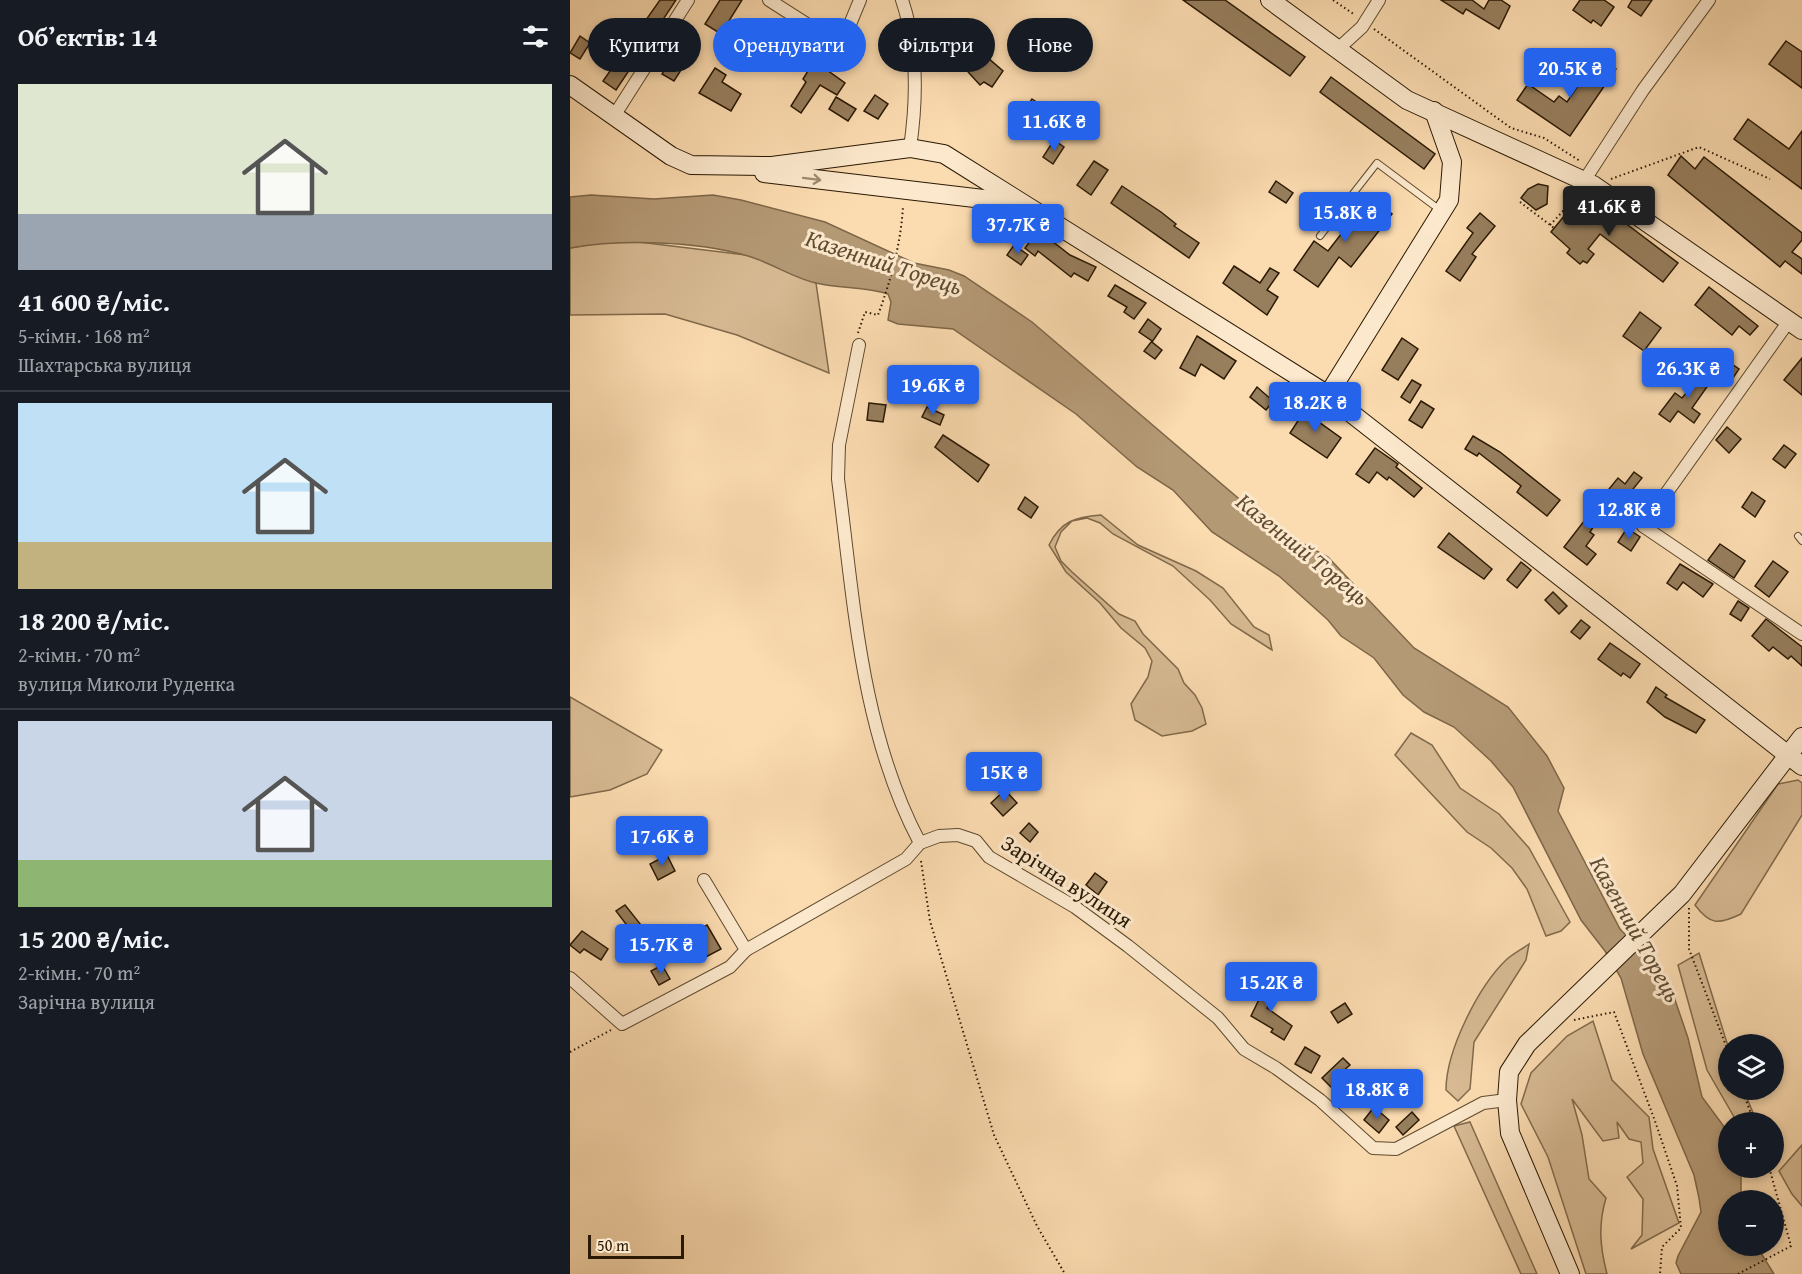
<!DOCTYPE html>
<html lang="uk">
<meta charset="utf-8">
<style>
body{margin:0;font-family:"Gentium Book Plus",serif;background:#242831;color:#f1f3f6;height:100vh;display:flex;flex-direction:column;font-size:22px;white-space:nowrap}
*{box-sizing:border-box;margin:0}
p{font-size:20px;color:#9ea1a6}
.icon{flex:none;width:33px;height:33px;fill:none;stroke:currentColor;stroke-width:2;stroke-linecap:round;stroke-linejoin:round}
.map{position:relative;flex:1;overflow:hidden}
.panel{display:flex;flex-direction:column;background:#171b24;width:570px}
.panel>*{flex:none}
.guide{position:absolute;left:18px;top:18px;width:570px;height:54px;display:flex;gap:12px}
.tools{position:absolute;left:1148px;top:1034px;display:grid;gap:12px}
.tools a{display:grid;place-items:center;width:66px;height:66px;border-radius:50%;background:#171b24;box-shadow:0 3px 9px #0003;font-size:30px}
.scale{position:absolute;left:18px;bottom:15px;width:96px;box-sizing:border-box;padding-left:6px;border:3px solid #2a1903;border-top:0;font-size:16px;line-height:21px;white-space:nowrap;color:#2a1903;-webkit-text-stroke:4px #fce8cc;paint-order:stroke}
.price{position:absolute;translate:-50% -51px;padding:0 14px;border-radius:6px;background:#2563eb;color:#fff;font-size:20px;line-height:39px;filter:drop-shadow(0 2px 3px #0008)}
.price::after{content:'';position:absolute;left:50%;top:36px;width:18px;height:14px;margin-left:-9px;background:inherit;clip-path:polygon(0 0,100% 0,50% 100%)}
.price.active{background:#222;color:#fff}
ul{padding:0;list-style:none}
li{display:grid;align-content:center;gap:12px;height:318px;padding:0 18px}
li+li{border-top:2px solid #363941}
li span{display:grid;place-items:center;height:186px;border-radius:0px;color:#555}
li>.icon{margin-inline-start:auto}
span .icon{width:108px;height:108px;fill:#fffc;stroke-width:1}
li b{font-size:26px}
h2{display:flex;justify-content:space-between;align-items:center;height:72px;padding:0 18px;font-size:26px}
.pill{padding:0 21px;border-radius:27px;background:#171b24;box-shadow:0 3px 9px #0003;font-size:21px;line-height:54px}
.pill.active{background:#2563eb;color:#fff}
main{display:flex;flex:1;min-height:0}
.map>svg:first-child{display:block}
.green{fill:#d7ba93;stroke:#806a4b;stroke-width:1.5}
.water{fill:#b49975;stroke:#7d6647;stroke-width:1.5}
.building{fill:#977e5d;stroke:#2a1903;stroke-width:1.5}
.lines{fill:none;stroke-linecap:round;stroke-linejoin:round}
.lane-casing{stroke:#5e4a2e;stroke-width:8}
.street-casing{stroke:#5e4a2e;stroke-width:14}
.secondary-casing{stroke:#2a1903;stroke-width:20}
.path{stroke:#2a1903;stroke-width:2;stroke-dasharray:1.5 3;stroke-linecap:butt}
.lane{stroke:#fce8cc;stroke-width:6}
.street{stroke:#fce8cc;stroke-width:12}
.secondary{stroke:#fce8cc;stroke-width:18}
.oneway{stroke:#9e8b72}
.labels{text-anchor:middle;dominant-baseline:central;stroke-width:6;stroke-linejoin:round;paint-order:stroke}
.street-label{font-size:22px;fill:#2a1903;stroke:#fce8cc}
.water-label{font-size:24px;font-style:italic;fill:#614c31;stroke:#fce8cc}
</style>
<main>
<section class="panel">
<h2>Об’єктів: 14<svg class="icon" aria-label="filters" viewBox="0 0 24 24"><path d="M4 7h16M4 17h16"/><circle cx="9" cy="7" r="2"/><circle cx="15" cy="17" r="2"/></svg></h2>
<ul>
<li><span style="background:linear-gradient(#dfe7d0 70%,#9aa5b1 0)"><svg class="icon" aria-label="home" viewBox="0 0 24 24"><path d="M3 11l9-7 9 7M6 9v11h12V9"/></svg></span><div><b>41 600 ₴/міс.</b><p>5-кімн. · 168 m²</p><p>Шахтарська вулиця</p></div></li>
<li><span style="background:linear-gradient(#bfe0f5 75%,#c2b280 0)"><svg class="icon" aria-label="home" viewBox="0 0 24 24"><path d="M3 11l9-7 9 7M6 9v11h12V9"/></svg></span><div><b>18 200 ₴/міс.</b><p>2-кімн. · 70 m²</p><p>вулиця Миколи Руденка</p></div></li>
<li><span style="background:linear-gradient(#c9d6e8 75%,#8fb573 0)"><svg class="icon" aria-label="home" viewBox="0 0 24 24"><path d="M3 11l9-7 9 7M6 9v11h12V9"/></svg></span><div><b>15 200 ₴/міс.</b><p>2-кімн. · 70 m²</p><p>Зарічна вулиця</p></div></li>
</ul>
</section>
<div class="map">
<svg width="1232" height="1274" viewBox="0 0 1232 1274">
<rect width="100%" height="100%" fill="#fbdbb0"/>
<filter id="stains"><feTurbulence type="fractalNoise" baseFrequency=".00333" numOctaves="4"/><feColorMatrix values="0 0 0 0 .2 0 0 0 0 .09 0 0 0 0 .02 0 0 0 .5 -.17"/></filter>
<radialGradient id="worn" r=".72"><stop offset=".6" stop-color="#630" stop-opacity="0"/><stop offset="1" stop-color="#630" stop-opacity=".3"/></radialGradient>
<!-- green -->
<g class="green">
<path d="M69,242l107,13 31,10 39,18 13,90 -92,-38 -72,-21 -95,1v-67l29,-5z"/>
<path d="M531,515l37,30 58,26 27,17 31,39 15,8 3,15 -41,-26 -21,-24 -37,-34 -60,-32 -13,-11 -13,-5 -15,3 -11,11 -6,15 6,14 11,11 47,42 16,7 8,13 35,35 6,14 11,12 7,13 4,16 -14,7 -30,5 -27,-16 -4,-16 17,-27 4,-16 -7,-13 -24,-20 -21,-25 -34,-31 -17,-27c12,-24 26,-28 52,-30z"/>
<path d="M0,697l92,53 -15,24 -37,16 -40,7z"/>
<path d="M841,733l21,12 28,43 39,26 30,34 41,74 -9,9 -15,5 -19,-47 -15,-21 -21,-20 -24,-16 -72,-77z"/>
<path d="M1228,780l4,3v32l-61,99c-23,11 -31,11 -46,-9l83,-121z"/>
<path d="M959,944l-3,16 -52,82 -4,47 -12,12 -12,-11c0,-39 32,-103 60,-130 6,-6 16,-11 23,-16z"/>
<path d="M1129,953l29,93v43h15l14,33h-20l-30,-52 -29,-105z"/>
<path d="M1023,1021l19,59 37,37 4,32 26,74 -48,26 11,-14 1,-36 -16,-22 16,-14 -2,-21 -12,-3 -12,-17 2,16 -16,3 -31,-42 10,36 7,44 17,19c-8,27 -6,49 1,76h-21l-38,-117 -27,-53 10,-31 36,-37z"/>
<path d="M900,1122l67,152h-16l-67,-148z"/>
<path d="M1232,1145v61l-10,-12 -13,-23z"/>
</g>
<!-- water -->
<path class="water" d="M21,195l63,4 59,-4 28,5 84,22 89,41 35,7 15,6 68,46 240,205 56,30 86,91 94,59 39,49 17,32 -6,23 62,118 41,42 12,23 15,44 14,59 26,35v35h13v33h-13v45h28l18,29h-93l-5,-11 2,-7 23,-44 -2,-14 -5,-23 -51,-121 -22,-76 -16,-27 -24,-31 -68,-133 -22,-26 -37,-34 -30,-15 -21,-17 -29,-37 -33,-22 -13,-16 -49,-44 -67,-44 -39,-42 -36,-23 -61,-53 -123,-85 -55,-5 -10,-4 3,-18 -3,-8c-23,-8 -48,-5 -72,-11 -23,-5 -44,-20 -68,-27 -51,-15 -126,-17 -178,-8v-51z"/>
<!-- building -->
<g class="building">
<path d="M90,0h16l-60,90 -13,-9z"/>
<path d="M150,0h22l-15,24 9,5 -7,10 -24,-15z"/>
<path d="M613,0h42l80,57 -15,19z"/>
<path d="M871,0h31l12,9 5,-9h12l9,6 -11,23 -33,-20 -3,5z"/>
<path d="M1010,0h24l10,7 -13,19 -8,-6 -2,3 -18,-13z"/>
<path d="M1062,0h20l-11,16 -13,-9z"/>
<path d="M381,26l52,45 -11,16 -8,-5 -4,3 -21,-23 3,-3 -22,-19z"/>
<path d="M10,36l10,7 -10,16 -10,-6z"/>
<path d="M199,36l9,6 -10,14 -8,-5z"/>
<path d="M1216,41l16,11v36l-33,-24z"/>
<path d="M229,45l31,20 -3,5 18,13 -8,12 -17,-10 -19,28 -10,-7 15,-24 -3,-3 5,-8 -18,-12z"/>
<path d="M106,51l12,8 -14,22 -12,-7z"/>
<path d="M1028,56l18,13 -46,67 -53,-36 11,-16 26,18 5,-6 8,6z"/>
<path d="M145,68l11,7 -4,7 19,12 -10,17 -32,-18z"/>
<path d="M761,77l104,77 -11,15 -104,-77z"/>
<path d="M305,95l13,9 -10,15 -14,-8z"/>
<path d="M266,97l20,12 -8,12 -19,-12z"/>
<path d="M462,99l12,8 -11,16 -12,-8z"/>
<path d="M1178,119l41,30 13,-18v58l-68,-50z"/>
<path d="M484,140l10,7 -11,17 -10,-7z"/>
<path d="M1111,156l14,13 9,-12 98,76v7l-10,12 10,7v15l-17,-13 -5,6 -112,-92z"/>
<path d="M524,161l14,9 -17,25 -14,-10z"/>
<path d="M706,181l17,12 -7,10 -17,-11z"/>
<path d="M968,184l10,2 -1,18 -11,6 -15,-12 7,-9z"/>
<path d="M552,186l39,26 15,12 -2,2 25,17 -10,15 -78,-55z"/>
<path d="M1017,194l91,69 -15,19 -63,-48 -12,15 6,5 -7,9 -4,-2 -3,3 -13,-11 3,-4 -19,-17 27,-33 3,3z"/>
<path d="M800,197l22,17 -41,53 -12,-10 -21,30 -24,-17 20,-29 14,10z"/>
<path d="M910,213l15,13 -23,28 4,3 -16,24 -14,-10 27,-38 -6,-5z"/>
<path d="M468,230l32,25 26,12 -8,14 -14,-8 -3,4 -33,-26 -3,5 -10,-8z"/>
<path d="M444,245l14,10 -7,10 -14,-10z"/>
<path d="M664,266l26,17 10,-15 9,5 -12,17 11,7 -11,18 -44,-32z"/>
<path d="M545,285l31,18 -12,16 -10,-7 3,-5 -19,-11z"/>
<path d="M1139,287l49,39 -8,9 -11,-9 -7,9 -37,-30z"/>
<path d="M1070,312l21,16 -17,23 -21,-15z"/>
<path d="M578,319l13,10 -9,13 10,8 -7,9 -11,-8 8,-10 -13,-9z"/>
<path d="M627,336l39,25 -12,18 -23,-15 -6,12 -15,-8z"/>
<path d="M832,338l16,11 -20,31 -16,-10z"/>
<path d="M1153,358l16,11 -6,9 -16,-12z"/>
<path d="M1232,358v37l-18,-15z"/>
<path d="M1137,368l9,6 -24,34 8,6 -6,9 -16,-12 -8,11 -11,-8 16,-21 7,5z"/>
<path d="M842,380l9,5 -11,18 -9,-6z"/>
<path d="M687,387l16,14 -7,9 -16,-13z"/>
<path d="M851,401l13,8 -12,19 -13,-8z"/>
<path d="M299,403l17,2 -3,17 -16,-2z"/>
<path d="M357,407l17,8 -4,10 -18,-8z"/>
<path d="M737,407l16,10 -4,5 22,16 -14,20 -37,-25z"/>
<path d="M1157,427l14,12 -12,14 -13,-13z"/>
<path d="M373,435l46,30 -11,17 -43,-35z"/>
<path d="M903,436l27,16 60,48 -13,16 -30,-24 4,-6 -42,-33 -2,3 -12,-7z"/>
<path d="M1214,445l12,9 -11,14 -12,-9z"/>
<path d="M805,448l23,16 -2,3 26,21 -8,9 -25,-20 -2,3 -10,-8 -8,11 -13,-9z"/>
<path d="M1064,472l8,6 -25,31 -8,-7 -19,30 4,3 -8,11 10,8 -9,11 -23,-18 24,-31 -3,-3 7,-11 4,3 22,-27 7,6z"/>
<path d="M1182,492l13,9 -10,16 -13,-10z"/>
<path d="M455,497l13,10 -7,11 -13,-9z"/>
<path d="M1057,528l13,9 -9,14 -13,-9z"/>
<path d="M879,533l43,36 -8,10 -46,-32z"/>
<path d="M1150,544l25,17 -11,17 -26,-18z"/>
<path d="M1203,561l15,11 -19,25 -14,-11z"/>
<path d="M951,562l10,8 -14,18 -10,-8z"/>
<path d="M1110,564l33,20 -10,13 -20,-15 -6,8 -10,-7z"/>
<path d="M983,592l14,14 -8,8 -14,-14z"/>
<path d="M1168,601l11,7 -8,13 -11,-7z"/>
<path d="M1196,619l36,28v19l-11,-10 -3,3 -15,-12 -4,4 -17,-15z"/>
<path d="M1011,620l9,7 -10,12 -9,-7z"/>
<path d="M1040,643l30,21 -10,14 -7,-5 -2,3 -23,-17z"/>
<path d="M1086,687l11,8 -2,2 40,23 -9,13 -31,-16 -18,-15z"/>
<path d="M435,790l12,13 -14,13 -12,-13z"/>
<path d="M459,823l9,9 -8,10 -10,-9z"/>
<path d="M97,855l8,16 -17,9 -8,-16z"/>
<path d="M525,873l12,9 -9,13 -12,-10z"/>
<path d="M55,905l16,20 -9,7 -16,-21z"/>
<path d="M137,925l14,24 -19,10 -14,-24z"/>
<path d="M12,931l26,18 -7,11 -17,-11 -4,4 -10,-8z"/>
<path d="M92,965l8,14 -11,6 -8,-14z"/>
<path d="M698,981l12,8 -13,19 25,18 -8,14 -13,-8 2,-3 -22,-13z"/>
<path d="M775,1003l7,11 -14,9 -7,-11z"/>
<path d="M735,1047l15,9 -9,17 -16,-9z"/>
<path d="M773,1058l7,7 -9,8 17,19 -11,11 -25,-25z"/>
<path d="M804,1107l15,13 -10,13 -15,-13z"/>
<path d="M842,1112l7,8 -16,15 -7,-8z"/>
</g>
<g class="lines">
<defs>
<g id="lane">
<path d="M750,236l57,-73 63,47"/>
<path d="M1228,536l4,5"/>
</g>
<g id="street">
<path d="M199,0l72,46 19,-46"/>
<path d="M332,0c16,47 15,100 8,148"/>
<path d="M768,49l24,-22 17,-27"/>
<path d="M44,116l74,-116"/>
<path d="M1014,181l59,-91 66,-90"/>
<path d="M1219,321l-146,205 159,108"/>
<path d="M289,345l-20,100 -1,34c16,123 23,253 82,364"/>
<path d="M134,880l42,70 160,-91 14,-16 19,-7 19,-1 18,6 13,16 86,50 53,39 90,72 26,31 32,19 44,32 53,48 23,1 87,-46 24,-3"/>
<path d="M0,978l52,46 108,-57 16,-17"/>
</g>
<g id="secondary">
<path d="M700,0l137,100 186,85 209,145"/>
<path d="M0,85l101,71 20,9 81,1 138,-18 34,6 384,241 474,371"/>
<path d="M194,173l253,30"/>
<path d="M758,395l121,-195 3,-38 -18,-51"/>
<path d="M1000,1274l-60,-141 -3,-33 2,-28 18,-28 155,-150 120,-157"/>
</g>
</defs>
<!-- lane casing -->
<use href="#lane" class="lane-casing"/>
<!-- street casing -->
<use href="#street" class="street-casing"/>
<!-- secondary casing -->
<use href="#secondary" class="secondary-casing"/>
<!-- path -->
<g class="path">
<path d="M763,0l22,15"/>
<path d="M804,29l137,99 33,10 36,23"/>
<path d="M1041,179l88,-32 71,32"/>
<path d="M950,202l34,26"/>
<path d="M980,225l27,-29"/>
<path d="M288,333l7,-21 13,3c13,-35 23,-72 25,-109"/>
<path d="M351,861l9,60 64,214 43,91 28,48"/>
<path d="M1119,908v41l39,102"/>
<path d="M1004,1020l40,-8 41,109 22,65 4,42 -19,19 -2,27"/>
<path d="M0,1052l41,-22"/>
<path d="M1172,1089l12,33"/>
<path d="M1168,1274l53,-28 -22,-79"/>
</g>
<!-- lane -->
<use href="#lane" class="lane"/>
<!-- street -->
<use href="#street" class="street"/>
<!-- secondary -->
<use href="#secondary" class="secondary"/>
</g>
<!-- one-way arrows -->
<defs><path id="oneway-shaft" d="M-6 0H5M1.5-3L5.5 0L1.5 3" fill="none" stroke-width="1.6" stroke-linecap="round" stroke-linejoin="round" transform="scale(1.5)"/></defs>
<use class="oneway" href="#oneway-shaft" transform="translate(242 179) rotate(7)"/>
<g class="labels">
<!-- street labels -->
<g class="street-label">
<text transform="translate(497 881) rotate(33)">Зарічна вулиця</text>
</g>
<!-- water labels -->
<g class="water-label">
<text transform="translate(314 262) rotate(18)">Казенний Торець</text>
<text transform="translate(733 549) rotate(39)">Казенний Торець</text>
<text transform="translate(1066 929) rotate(61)">Казенний Торець</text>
</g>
</g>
<rect width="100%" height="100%" filter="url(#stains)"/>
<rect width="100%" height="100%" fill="url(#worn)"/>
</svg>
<div class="tools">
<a><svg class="icon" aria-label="layers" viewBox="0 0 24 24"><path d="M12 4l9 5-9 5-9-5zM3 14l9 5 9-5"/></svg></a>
<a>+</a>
<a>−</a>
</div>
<div class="scale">50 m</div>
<b class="price" style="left:1000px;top:99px">20.5K ₴</b>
<b class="price" style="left:484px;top:152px">11.6K ₴</b>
<b class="price active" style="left:1039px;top:237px">41.6K ₴</b>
<b class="price" style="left:775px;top:243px">15.8K ₴</b>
<b class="price" style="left:448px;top:255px">37.7K ₴</b>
<b class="price" style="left:1118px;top:399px">26.3K ₴</b>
<b class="price" style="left:363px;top:416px">19.6K ₴</b>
<b class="price" style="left:745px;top:433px">18.2K ₴</b>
<b class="price" style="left:1059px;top:540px">12.8K ₴</b>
<b class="price" style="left:434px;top:803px">15K ₴</b>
<b class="price" style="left:92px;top:867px">17.6K ₴</b>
<b class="price" style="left:91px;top:975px">15.7K ₴</b>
<b class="price" style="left:701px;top:1013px">15.2K ₴</b>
<b class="price" style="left:807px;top:1120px">18.8K ₴</b>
<div class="guide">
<a class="pill">Купити</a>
<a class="pill active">Орендувати</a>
<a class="pill">Фільтри</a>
<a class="pill">Нове</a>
</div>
</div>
</main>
